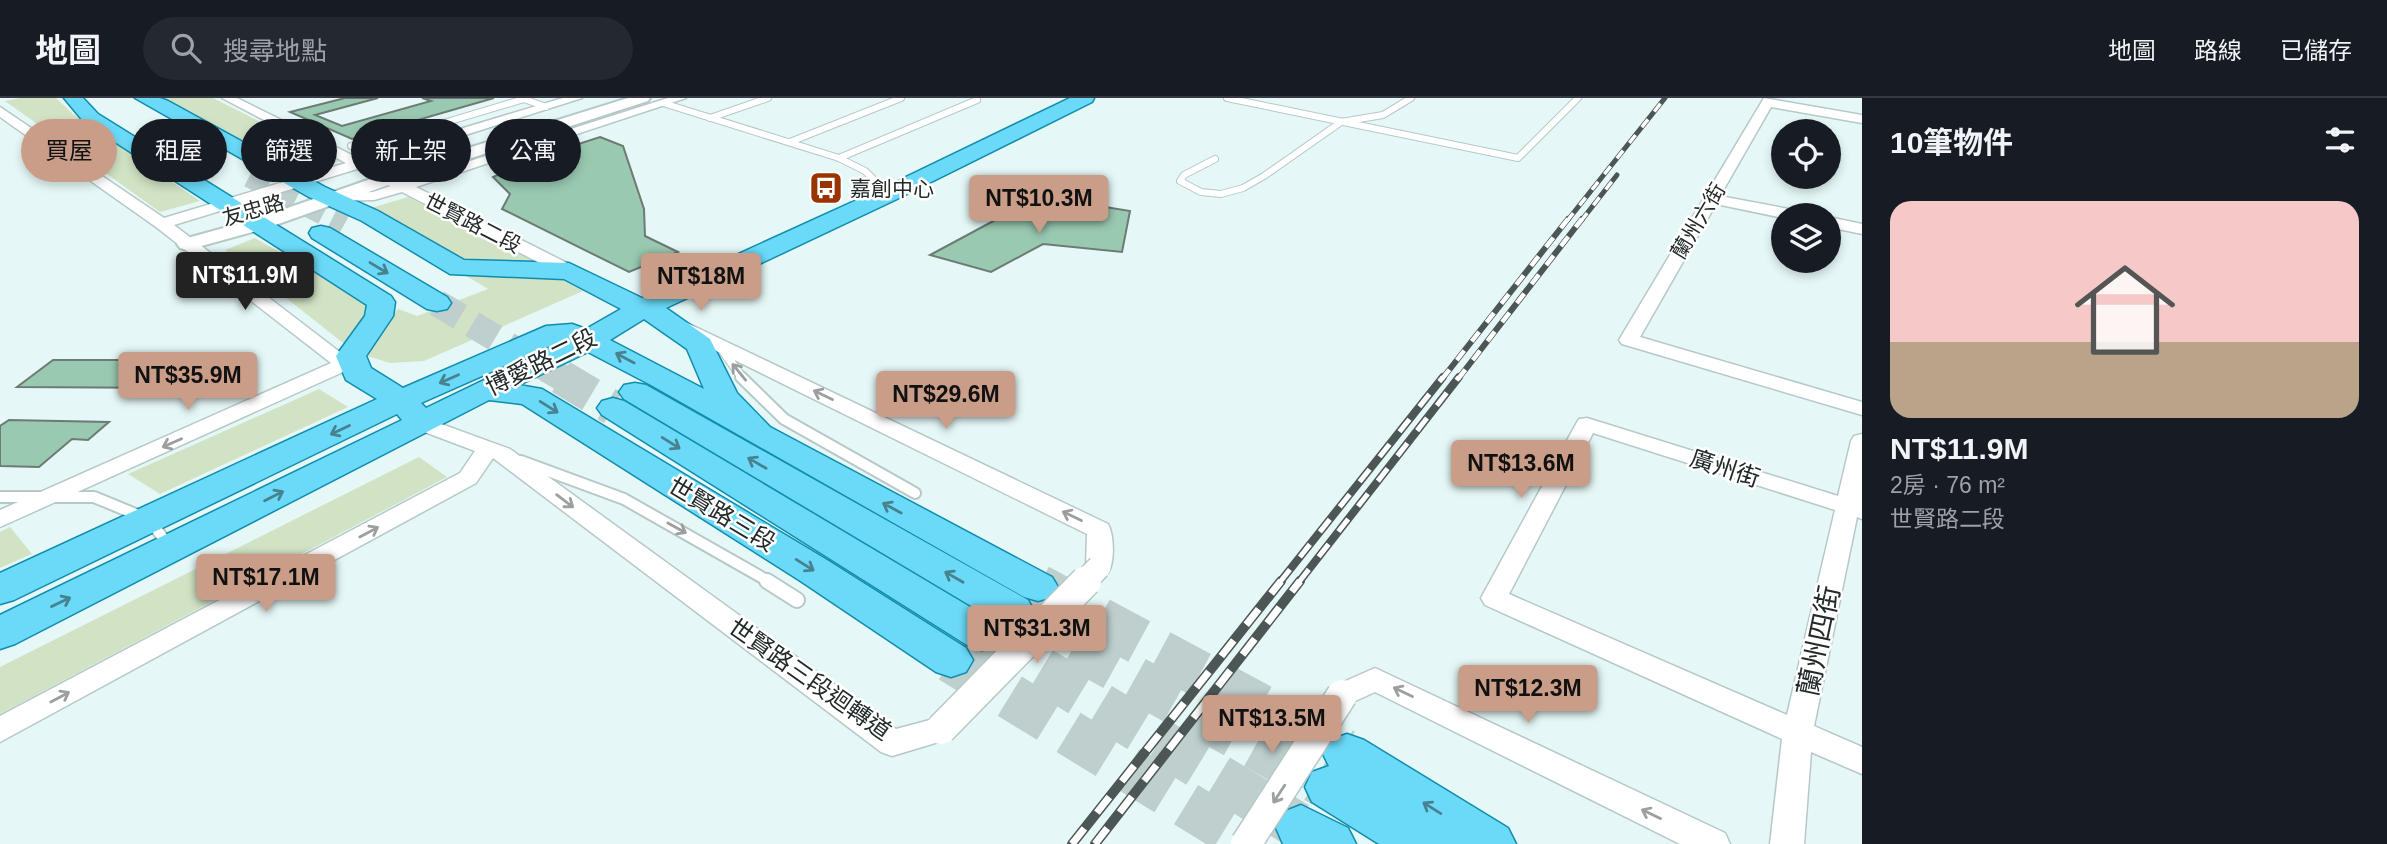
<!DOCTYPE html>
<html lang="zh-TW">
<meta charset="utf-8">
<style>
body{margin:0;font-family:Arial,"Noto Sans TC",sans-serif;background:#242831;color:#f1f3f6;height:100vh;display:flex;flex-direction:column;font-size:26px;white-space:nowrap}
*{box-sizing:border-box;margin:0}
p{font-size:23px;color:#9ea1a6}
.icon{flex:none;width:38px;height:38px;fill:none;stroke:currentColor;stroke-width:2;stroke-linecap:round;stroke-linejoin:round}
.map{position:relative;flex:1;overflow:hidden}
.drawer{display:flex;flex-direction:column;background:#171b24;width:525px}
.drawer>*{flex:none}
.guide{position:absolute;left:21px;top:21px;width:665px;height:63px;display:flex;gap:14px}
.fabs{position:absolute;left:1771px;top:21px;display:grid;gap:14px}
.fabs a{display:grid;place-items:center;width:70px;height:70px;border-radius:50%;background:#171b24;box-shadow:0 4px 10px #0003;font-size:35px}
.price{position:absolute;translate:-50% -60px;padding:0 16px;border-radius:7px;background:#c99d88;color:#111;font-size:23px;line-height:46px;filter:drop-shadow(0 2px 4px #0008)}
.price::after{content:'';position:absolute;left:50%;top:42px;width:21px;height:16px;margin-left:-10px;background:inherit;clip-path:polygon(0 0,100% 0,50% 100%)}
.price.on{background:#222;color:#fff}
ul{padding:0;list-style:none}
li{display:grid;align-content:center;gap:14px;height:371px;padding:0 28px}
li+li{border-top:2px solid #363941}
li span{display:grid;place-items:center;height:217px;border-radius:21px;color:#555}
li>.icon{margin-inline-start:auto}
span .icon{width:126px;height:126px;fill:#fffc;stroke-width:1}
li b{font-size:30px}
h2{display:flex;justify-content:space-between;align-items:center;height:84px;padding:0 28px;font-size:30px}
.chip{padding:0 24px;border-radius:32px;background:#171b24;box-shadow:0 4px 10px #0003;font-size:24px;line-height:63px}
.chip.on{background:#c99d88;color:#111}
header{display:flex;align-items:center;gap:42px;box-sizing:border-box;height:98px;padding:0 35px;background:#171b24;border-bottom:2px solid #363941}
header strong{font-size:33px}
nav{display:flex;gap:38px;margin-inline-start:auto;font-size:24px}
.search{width:490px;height:63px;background:#242831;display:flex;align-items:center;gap:18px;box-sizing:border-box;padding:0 24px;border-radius:38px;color:#9ea1a6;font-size:26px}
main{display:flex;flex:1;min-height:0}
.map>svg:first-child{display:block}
.green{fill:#d1e3c4}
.building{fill:#99c9b1;stroke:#6c7b73;stroke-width:2}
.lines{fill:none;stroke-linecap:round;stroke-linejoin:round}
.primary-tunnel-far3{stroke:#becfce;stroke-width:21;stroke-dasharray:21 10;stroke-linecap:butt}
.primary-tunnel-far2{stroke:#becfce;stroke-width:27;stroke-dasharray:27 14;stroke-linecap:butt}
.primary-tunnel-far1{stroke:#becfce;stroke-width:35;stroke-dasharray:35 18;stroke-linecap:butt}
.primary-tunnel{stroke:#becfce;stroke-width:46;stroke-dasharray:46 23;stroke-linecap:butt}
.service-far3-casing{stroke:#b6c8c8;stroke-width:8}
.service-far2-casing{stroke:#b6c8c8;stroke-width:10}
.service-far1-casing{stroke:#b6c8c8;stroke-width:14}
.service-casing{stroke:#b6c8c8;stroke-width:18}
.minor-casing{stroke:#b6c8c8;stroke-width:3}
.tertiary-casing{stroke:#b6c8c8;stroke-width:4}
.primary-casing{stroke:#108cac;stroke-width:3}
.service-far3{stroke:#fff;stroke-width:6}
.service-far2{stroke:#fff;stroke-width:8}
.service-far1{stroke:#fff;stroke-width:10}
.service{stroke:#fff;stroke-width:14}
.minor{fill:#fff;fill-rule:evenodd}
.tertiary{fill:#fff;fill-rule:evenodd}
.primary{fill:#6adaf8;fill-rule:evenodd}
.rail-far3-casing{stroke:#4c5655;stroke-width:5}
.rail-far2-casing{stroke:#4c5655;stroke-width:6}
.rail-far1-casing{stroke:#4c5655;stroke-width:8}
.rail-casing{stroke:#4c5655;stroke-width:10}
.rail-far3{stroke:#fff;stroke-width:3.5;stroke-dasharray:10;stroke-linecap:butt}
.rail-far2{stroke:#fff;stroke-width:4.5;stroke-dasharray:12;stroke-linecap:butt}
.rail-far1{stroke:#fff;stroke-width:5;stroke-dasharray:16;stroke-linecap:butt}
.rail{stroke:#fff;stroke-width:7;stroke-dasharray:20;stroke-linecap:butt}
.minor-bridge-far1-casing{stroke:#b6c8c8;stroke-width:26;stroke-linecap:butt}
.minor-bridge-casing{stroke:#b6c8c8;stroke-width:33;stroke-linecap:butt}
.minor-bridge-far1{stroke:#fff;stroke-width:23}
.minor-bridge{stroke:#fff;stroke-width:30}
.oneway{stroke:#468290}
.oneway2{stroke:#9c9f9f}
.labels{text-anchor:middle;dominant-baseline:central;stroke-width:5;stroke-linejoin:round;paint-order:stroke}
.far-poi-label{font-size:21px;fill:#222929;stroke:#fff;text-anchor:start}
.far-street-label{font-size:21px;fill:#222929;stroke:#fff}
.street-label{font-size:24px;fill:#222929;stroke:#fff}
.near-street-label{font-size:28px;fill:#222929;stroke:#fff}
</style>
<header>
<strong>地圖</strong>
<div class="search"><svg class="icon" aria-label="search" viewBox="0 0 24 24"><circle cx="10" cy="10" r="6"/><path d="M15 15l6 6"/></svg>搜尋地點</div>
<nav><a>地圖</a><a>路線</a><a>已儲存</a></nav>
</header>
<main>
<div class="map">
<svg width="1862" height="746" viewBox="0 0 1862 746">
<rect width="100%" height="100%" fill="#e5f8f7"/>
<!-- green -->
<g class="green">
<path d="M20,0h36l17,16 127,87 -40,11 -155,-111z"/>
<path d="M159,0h54l125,63 -35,11z"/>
<path d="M408,99l137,69 -79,-1 -95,-57z"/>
<path d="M255,140l117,67 -25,41 -122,-96z"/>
<path d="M463,176h88l32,17 -159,70 -34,2 -29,-9 37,-45 19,7 71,-27z"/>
<path d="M319,291l29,18 -188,87 -32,-20z"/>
<path d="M419,359l28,20 -447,237v-47z"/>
<path d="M10,429l22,27 -32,14v-36z"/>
</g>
<!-- building -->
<g class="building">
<path d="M345,0h33l-63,17 27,11 89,-25 -9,-3h72l-142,41 -62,-27z"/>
<path d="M600,39l23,9 21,63 1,27 33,16 -49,20 -127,-63 8,-15 -17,-17 9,-4 -1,-4z"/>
<path d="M1081,105l49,8 -8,41 -79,-8 -52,28 -61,-17 95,-51 45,11z"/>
<path d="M53,262h159l-30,28 -165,-1z"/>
<path d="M9,322l100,2 -21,18 -16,-1 -33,28 -39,-1v-40z"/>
</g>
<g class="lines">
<!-- primary-tunnel-far3 -->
<path class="primary-tunnel-far3" d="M249,79l87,44"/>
<!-- primary-tunnel-far2 -->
<g class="primary-tunnel-far2">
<path d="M333,121l11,6"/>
<path d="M437,205l127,76"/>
</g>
<!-- primary-tunnel-far1 -->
<path class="primary-tunnel-far1" d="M561,279l52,31"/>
<!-- primary-tunnel -->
<g class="primary-tunnel">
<path d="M1038,489l306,165"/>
<path d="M1014,514l309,172"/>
<path d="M982,536l315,191"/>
<path d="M951,562l299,184"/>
</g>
<defs>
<g id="service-far3">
<path d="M1227,0l291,60 60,-60"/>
<path d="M663,5l176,55 26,13 24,23"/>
<path d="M710,20l58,-20"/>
<path d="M790,44l111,-44"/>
<path d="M351,48l46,-9 127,-38 22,8"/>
<path d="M839,60l138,-58"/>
<path d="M1215,61l-31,16 -4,6 21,11 20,2 22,-6 21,-12 77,-54 42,-7 28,-17"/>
</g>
<path id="service-far2" d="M719,247l24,34"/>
<g id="service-far1">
<path d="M741,279l43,42 131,74"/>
<path d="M521,363l103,38 146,83"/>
<path d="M0,399h94l56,23 20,28"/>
</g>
<path id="service" d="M767,483l30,19"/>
<g id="minor">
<path d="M222,0h15l123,61 203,-61h19l-211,67 33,17 264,-84h18l-270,89 159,80 3,4 -3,4h-12l-161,-83 -28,8 -46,1 -2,-3 2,-3 5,-1 40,-2 17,-6 -33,-17 -183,56 193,148 -3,4 -7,2 -14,-7 -343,155v-17l331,-147 -175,-136 -156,-110v-10l164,111 182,-55z"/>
<path d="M1764,0l98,17v8l-91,-16 -51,89 74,14 8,5h-19v3l-67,-14 -76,133 222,65v13l-240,-71 -3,-4z"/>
<path d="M1829,119l33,7v10l-33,-7z"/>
<path d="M683,223l425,203c6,11 7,38 0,49l-9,3 -9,-3 -4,-6 1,-33 -411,-203 -2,-4 2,-4z"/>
<path d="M422,319l88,32 386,280 45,-12 11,3 4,9 -4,9 -60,18 -11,-4 -388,-294 -17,25 -476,259v-26l460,-243 15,-22 -61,-23 -3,-5 3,-5z"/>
<path d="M1587,320l251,78 13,-55 3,-5 8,-2v85l-5,-2 -43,209 48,21v27l-51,-22 -7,92h-34l12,-105 -297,-134 -4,-7 95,-174 3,-5zM1593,335l242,77 -48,205 -278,-121z"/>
<path d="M1375,570l350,165 5,11h-50l-305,-152 -33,15 -10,-4 -5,-8 5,-8z"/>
</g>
<path id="tertiary" d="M628,0h22l-2,3 -254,82 -127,45 -80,22 -7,-2 -3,-4 3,-4 73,-20 129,-45z"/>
<g id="primary">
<path d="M64,0h19l15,16 293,182 4,6 -2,14 -27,40 5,12 32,20 143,-62 26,-2 14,5 35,-20 -57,-30 -114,-5 -88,-53 -53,-24 -174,-99h25l8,3 157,86 53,24 86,49 105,3 73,35 239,-109 189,-91h24l-2,4 -195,97 -231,109 44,31 27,54 33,34 282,150 6,10 -6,10 -14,4 -14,-4 -373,-212 -63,-33 -69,33 23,4 285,171 139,88 7,12 -7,12 -15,5 -15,-5 -137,-92 -277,-176 -33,-4 -474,244 -15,5v-34l402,-195 -5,-6 -383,186 -14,4v-31l377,-174 -31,-19 -10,-24 29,-40 2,-11 -283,-183zM644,221l43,30 17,40 -94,-49zM563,242l2,1 -139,67 -5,-5z"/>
<path d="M321,128l9,2 117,69 4,6 -4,6 -10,2 -10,-2 -115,-71 -3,-5 3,-5z"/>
<path d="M635,285l11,2 382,215 6,11 -6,11 -15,4 -15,-4 -374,-223 -5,-7 5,-7z"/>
<path d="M613,300l11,3 373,222 6,11 -6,11 -15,5 -15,-5 -365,-230 -5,-7 5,-7z"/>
<path d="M1347,636l17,6 144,88 8,16h-137l-67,-42 -7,-15 7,-15 17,-6 -6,-12 7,-14z"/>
<path d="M1301,707l47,23 8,16h-73l-7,-16 7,-16z"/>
</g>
</defs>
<!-- service-far3 casing -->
<use href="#service-far3" class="service-far3-casing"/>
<!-- service-far2 casing -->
<use href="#service-far2" class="service-far2-casing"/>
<!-- service-far1 casing -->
<use href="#service-far1" class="service-far1-casing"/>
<!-- service casing -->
<use href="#service" class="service-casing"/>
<!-- minor casing -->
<use href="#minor" class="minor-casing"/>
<!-- tertiary casing -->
<use href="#tertiary" class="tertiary-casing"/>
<!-- primary casing -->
<use href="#primary" class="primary-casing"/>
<!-- service-far3 -->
<use href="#service-far3" class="service-far3"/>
<!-- service-far2 -->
<use href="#service-far2" class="service-far2"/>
<!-- service-far1 -->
<use href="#service-far1" class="service-far1"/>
<!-- service -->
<use href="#service" class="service"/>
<!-- minor -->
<use href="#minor" class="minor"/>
<!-- tertiary -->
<use href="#tertiary" class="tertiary"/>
<!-- primary -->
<use href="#primary" class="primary"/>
<defs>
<g id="rail-far3">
<path d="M1567,123l98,-123"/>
<path d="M1581,123l36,-46"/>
</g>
<g id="rail-far2">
<path d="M1442,281l126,-160"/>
<path d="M1458,281l124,-160"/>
</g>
<g id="rail-far1">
<path d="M1280,484l163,-205"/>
<path d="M1299,484l160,-205"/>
</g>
<g id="rail">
<path d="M1072,746l209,-263"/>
<path d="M1095,746l205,-263"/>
</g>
</defs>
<!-- rail-far3 casing -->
<use href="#rail-far3" class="rail-far3-casing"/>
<!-- rail-far2 casing -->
<use href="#rail-far2" class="rail-far2-casing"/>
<!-- rail-far1 casing -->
<use href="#rail-far1" class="rail-far1-casing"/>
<!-- rail casing -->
<use href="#rail" class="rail-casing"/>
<!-- rail-far3 -->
<use href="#rail-far3" class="rail-far3"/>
<!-- rail-far2 -->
<use href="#rail-far2" class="rail-far2"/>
<!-- rail-far1 -->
<use href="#rail-far1" class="rail-far1"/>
<!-- rail -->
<use href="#rail" class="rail"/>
<defs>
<path id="minor-bridge-far1" d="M1084,484l15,-15"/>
<g id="minor-bridge">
<path d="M941,631l145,-148"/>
<path d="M1246,746l96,-149"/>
</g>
</defs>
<!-- minor-bridge-far1 casing -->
<use href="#minor-bridge-far1" class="minor-bridge-far1-casing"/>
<!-- minor-bridge casing -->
<use href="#minor-bridge" class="minor-bridge-casing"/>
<!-- minor-bridge-far1 -->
<use href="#minor-bridge-far1" class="minor-bridge-far1"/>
<!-- minor-bridge -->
<use href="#minor-bridge" class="minor-bridge"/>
</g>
<!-- one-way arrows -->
<defs><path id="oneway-shaft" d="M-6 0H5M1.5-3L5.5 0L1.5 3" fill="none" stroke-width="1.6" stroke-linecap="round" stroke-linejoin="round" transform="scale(1.75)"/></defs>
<g class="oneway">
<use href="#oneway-shaft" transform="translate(379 170) rotate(31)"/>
<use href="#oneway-shaft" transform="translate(625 260) rotate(-152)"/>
<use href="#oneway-shaft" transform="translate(449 281) rotate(156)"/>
<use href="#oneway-shaft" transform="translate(549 309) rotate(32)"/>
<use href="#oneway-shaft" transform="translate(340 332) rotate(155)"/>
<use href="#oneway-shaft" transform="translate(671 345) rotate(32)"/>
<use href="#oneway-shaft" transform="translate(757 365) rotate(-150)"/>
<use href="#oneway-shaft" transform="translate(274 398) rotate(-27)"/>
<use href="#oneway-shaft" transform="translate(892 410) rotate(-151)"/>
<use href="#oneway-shaft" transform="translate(805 467) rotate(32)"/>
<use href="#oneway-shaft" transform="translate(954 479) rotate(-150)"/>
<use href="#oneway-shaft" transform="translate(61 504) rotate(-26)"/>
<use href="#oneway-shaft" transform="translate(1432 710) rotate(-148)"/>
</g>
<g class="oneway2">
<use href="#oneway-shaft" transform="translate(739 274) rotate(-129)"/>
<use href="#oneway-shaft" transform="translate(823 297) rotate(-154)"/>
<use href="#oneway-shaft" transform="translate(172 345) rotate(156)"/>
<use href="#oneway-shaft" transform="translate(565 403) rotate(37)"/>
<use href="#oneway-shaft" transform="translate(1072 418) rotate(-154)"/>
<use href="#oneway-shaft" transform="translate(677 430) rotate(29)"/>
<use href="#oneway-shaft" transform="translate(369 434) rotate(-28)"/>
<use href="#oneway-shaft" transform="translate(1403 594) rotate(-154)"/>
<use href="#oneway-shaft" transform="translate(60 599) rotate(-28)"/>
<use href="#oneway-shaft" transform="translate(1279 696) rotate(123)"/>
<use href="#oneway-shaft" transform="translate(1651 716) rotate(-154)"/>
</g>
<!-- icons -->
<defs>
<symbol id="bus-square" viewBox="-11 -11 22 22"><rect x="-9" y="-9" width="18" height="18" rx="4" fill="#993402" stroke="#fff"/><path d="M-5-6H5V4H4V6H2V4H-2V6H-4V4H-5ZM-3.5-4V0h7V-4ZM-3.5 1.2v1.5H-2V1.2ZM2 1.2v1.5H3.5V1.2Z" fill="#fff"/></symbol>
</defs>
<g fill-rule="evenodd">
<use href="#bus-square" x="807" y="71" width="38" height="38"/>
</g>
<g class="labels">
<!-- far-poi labels -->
<g class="far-poi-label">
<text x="850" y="90">嘉創中心</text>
</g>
<!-- far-street labels -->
<g class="far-street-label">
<text transform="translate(253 112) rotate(-16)">友忠路</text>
<text transform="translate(1698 123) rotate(-59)">蘭州六街</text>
<text transform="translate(473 125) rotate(27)">世賢路二段</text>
</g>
<!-- street labels -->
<g class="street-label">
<text transform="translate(541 264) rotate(-26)">博愛路二段</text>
<text transform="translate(1725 370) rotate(18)">廣州街</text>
<text transform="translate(722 416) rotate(31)">世賢路三段</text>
<text transform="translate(810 581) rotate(35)">世賢路三段迴轉道</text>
</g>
<!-- near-street labels -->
<g class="near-street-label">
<text transform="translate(1819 543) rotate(-78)">蘭州四街</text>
</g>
</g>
</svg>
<div class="fabs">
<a><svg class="icon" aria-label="locate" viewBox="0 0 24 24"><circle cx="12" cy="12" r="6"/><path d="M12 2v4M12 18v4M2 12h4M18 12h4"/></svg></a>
<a><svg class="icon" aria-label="layers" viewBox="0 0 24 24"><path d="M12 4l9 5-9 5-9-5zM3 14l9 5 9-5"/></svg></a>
</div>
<b class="price" style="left:1039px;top:137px">NT$10.3M</b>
<b class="price on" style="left:245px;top:214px">NT$11.9M</b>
<b class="price" style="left:701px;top:215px">NT$18M</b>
<b class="price" style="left:188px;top:314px">NT$35.9M</b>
<b class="price" style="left:946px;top:333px">NT$29.6M</b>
<b class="price" style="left:1521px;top:402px">NT$13.6M</b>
<b class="price" style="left:266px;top:516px">NT$17.1M</b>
<b class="price" style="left:1037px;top:567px">NT$31.3M</b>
<b class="price" style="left:1528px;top:627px">NT$12.3M</b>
<b class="price" style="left:1272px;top:657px">NT$13.5M</b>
<div class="guide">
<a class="chip on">買屋</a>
<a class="chip">租屋</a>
<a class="chip">篩選</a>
<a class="chip">新上架</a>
<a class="chip">公寓</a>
</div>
</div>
<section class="drawer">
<h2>10筆物件<svg class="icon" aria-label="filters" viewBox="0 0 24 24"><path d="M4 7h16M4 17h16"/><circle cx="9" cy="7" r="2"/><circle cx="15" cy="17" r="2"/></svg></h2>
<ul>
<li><span style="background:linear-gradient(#f6c9c9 65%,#b9a48a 0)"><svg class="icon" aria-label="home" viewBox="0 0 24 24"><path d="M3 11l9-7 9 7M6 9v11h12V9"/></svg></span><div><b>NT$11.9M</b><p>2房 · 76 m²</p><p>世賢路二段</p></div></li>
</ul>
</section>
</main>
